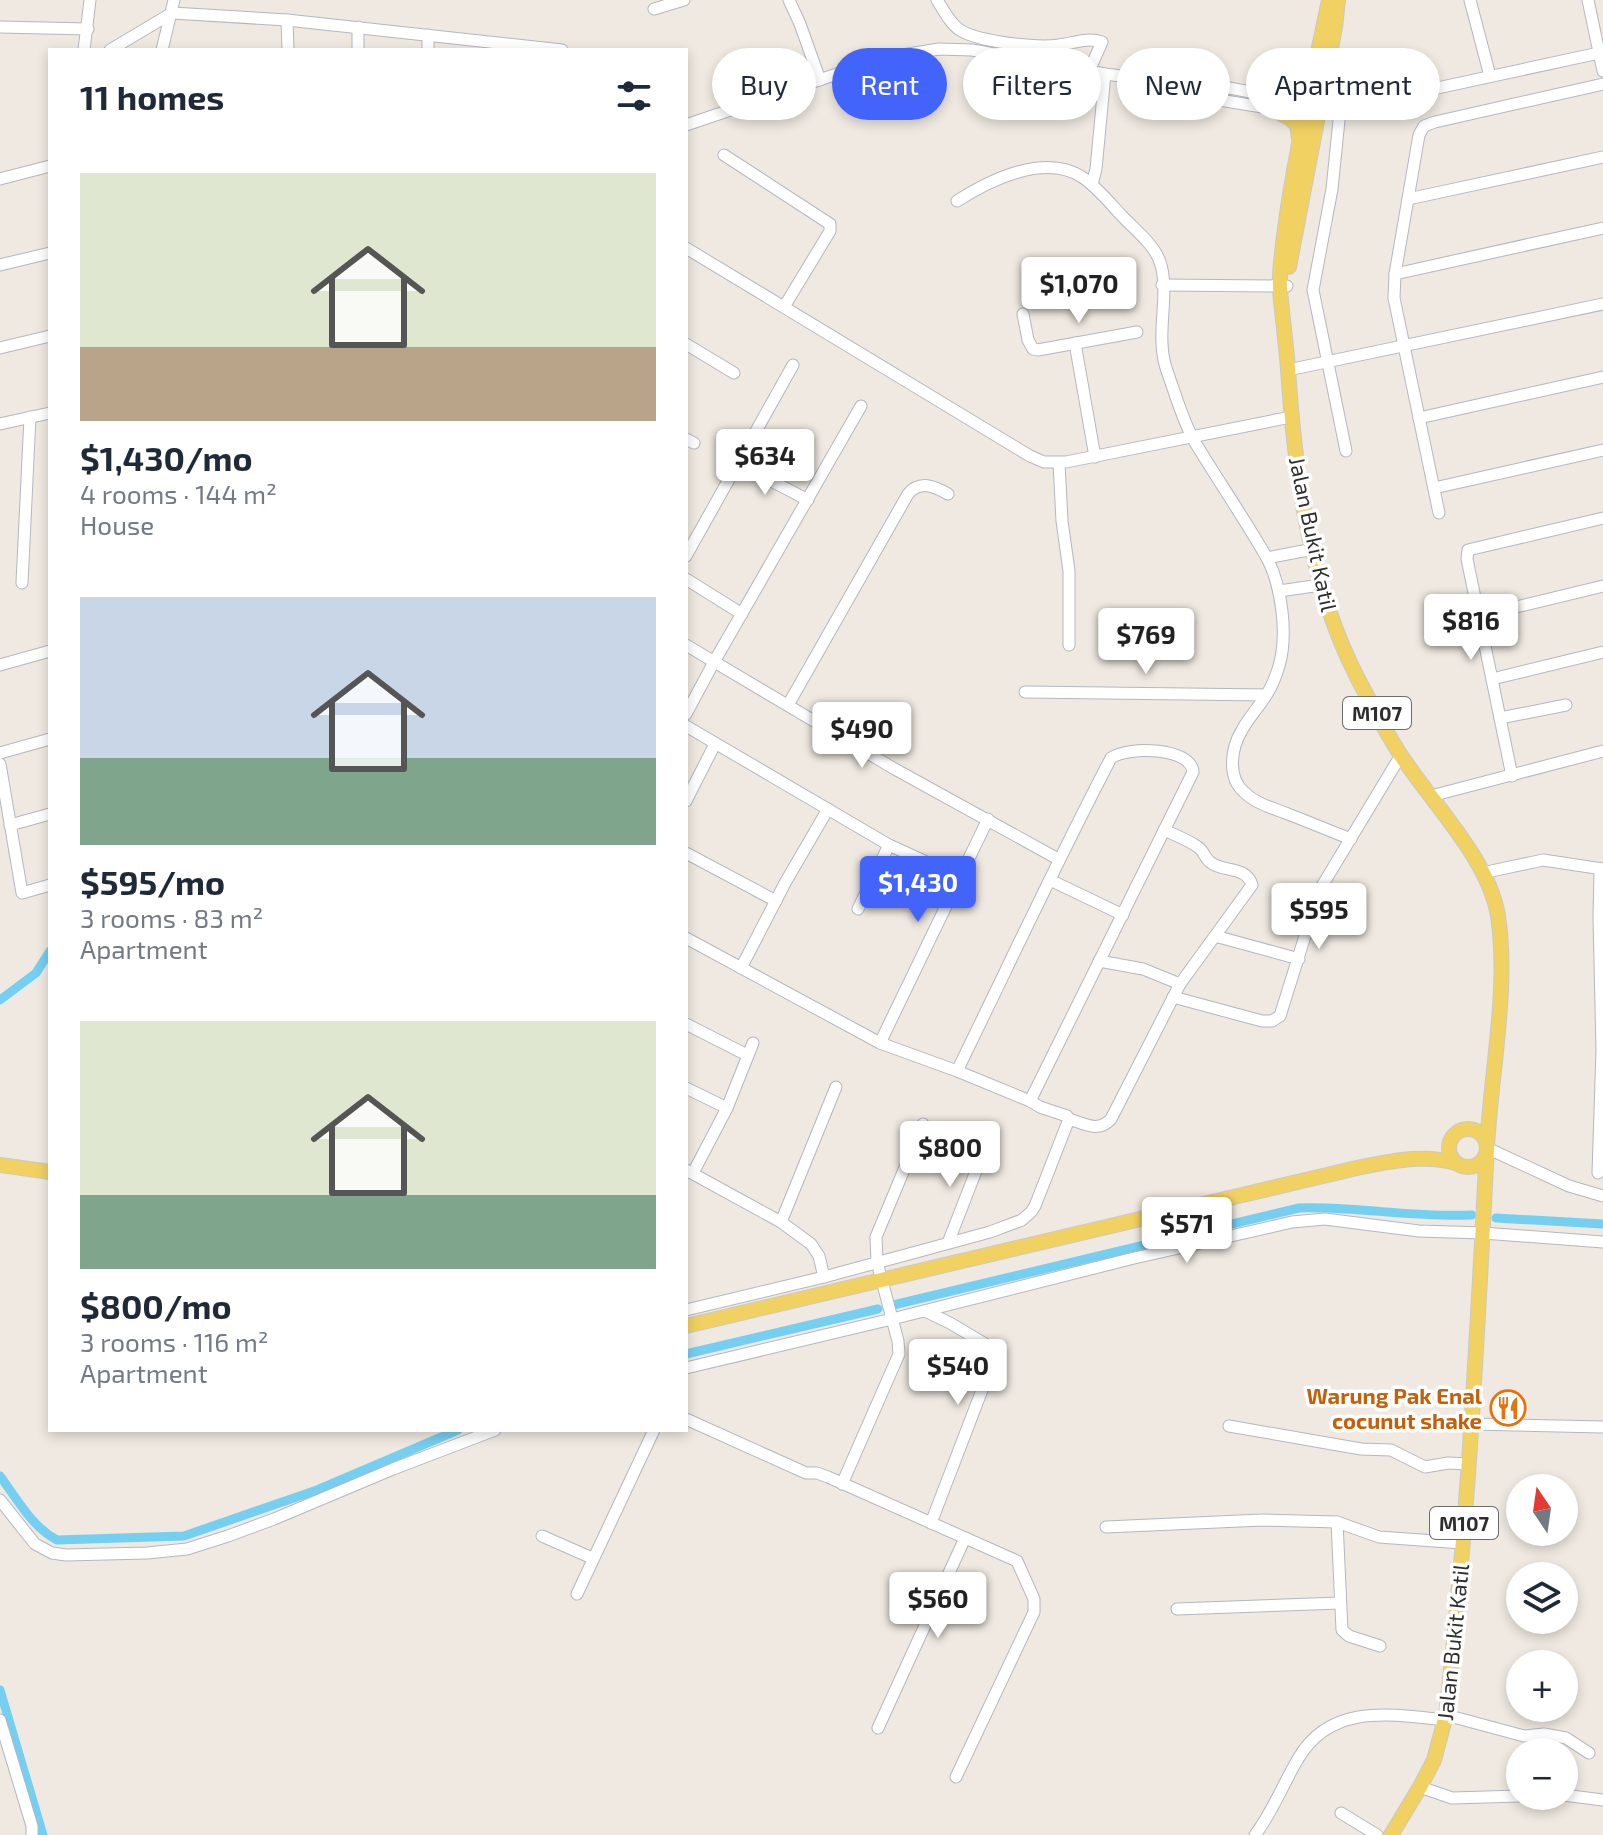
<!DOCTYPE html>
<meta charset="utf-8">
<style>
body{margin:0;font-family:"Exo 2",sans-serif;background:#f2f2f3;color:#1f2937;height:100vh;display:flex;flex-direction:column;font-size:30px;white-space:nowrap}
*{box-sizing:border-box;margin:0}
p{font-size:26px;color:#747a83}
.icon{flex:none;width:44px;height:44px;fill:none;stroke:currentColor;stroke-width:2;stroke-linecap:round;stroke-linejoin:round}
.map{position:relative;flex:1;overflow:hidden}
.drawer{position:absolute;left:48px;top:48px;width:640px;height:1384px;display:flex;flex-direction:column;background:#fff;border-radius:0px;box-shadow:0 4px 12px #0003}
.drawer>*{flex:none}
.guide{position:absolute;left:712px;top:48px;width:760px;height:72px;display:flex;gap:16px}
.needle{width:52px;rotate:347deg}
.buttons{position:absolute;left:1506px;top:1474px;display:grid;gap:16px}
.buttons a{display:grid;place-items:center;width:72px;height:72px;border-radius:50%;background:#fff;box-shadow:0 4px 12px #0003;font-size:40px}
.price{position:absolute;translate:-50% -68px;padding:0 18px;border-radius:8px;background:#fff;color:#222;font-size:26px;line-height:52px;filter:drop-shadow(0 2px 4px #0008)}
.price::after{content:'';position:absolute;left:50%;top:48px;width:24px;height:18px;margin-left:-12px;background:inherit;clip-path:polygon(0 0,100% 0,50% 100%)}
.price.selected{background:#4264fb;color:#fff}
ul{padding:0;list-style:none}
li{display:grid;align-content:center;gap:16px;height:424px;padding:0 32px}
li span{display:grid;place-items:center;height:248px;border-radius:0px;color:#555}
li>.icon{margin-inline-start:auto}
span .icon{width:144px;height:144px;fill:#fffc;stroke-width:1}
li b{font-size:34px}
h2{display:flex;justify-content:space-between;align-items:center;height:96px;padding:0 32px;font-size:34px}
.tag{padding:0 28px;border-radius:36px;background:#fff;box-shadow:0 4px 12px #0003;font-size:28px;line-height:72px}
.tag.selected{background:#4264fb;color:#fff}
.map>svg:first-child{display:block}
.lines{fill:none;stroke-linecap:round;stroke-linejoin:round}
.canal{stroke:#75cff0;stroke-width:9}
.minor-casing{stroke:#b4b7c1;stroke-width:13}
.major-casing{stroke:#c9c9c9;stroke-width:16}
.minor{stroke:#fff;stroke-width:11}
.major{stroke:#f2d163;stroke-width:14}
.labels{text-anchor:middle;dominant-baseline:central;stroke-width:7;stroke-linejoin:round;paint-order:stroke}
.shield{fill:#fff;stroke:#6d6d6d;stroke-width:2}
.shield-label{font-size:20px;font-weight:bold;fill:#2e2e2e}
.street-label{font-size:22px;fill:#2e2e2e;stroke:#fff}
.food-label{font-size:22px;font-weight:bold;fill:#c56008;stroke:#fff;text-anchor:end}
</style>
<div class="map">
<svg width="1603" height="1835" viewBox="0 0 1603 1835">
<rect width="100%" height="100%" fill="#efe9e1"/>
<g class="lines">
<!-- canal -->
<g class="canal">
<path d="M0,1000l36,-27 14,-22"/>
<path d="M1496,1218l107,6"/>
<path d="M889,1306l410,-98c58,-2 115,10 173,7"/>
<path d="M686,1354l192,-45"/>
<path d="M0,1476c17,23 32,51 57,64l127,-4 133,-46 141,-60"/>
<path d="M0,1690l43,145"/>
</g>
<defs>
<g id="minor">
<path d="M789,0l11,24 20,56"/>
<path d="M937,0c6,9 13,24 23,30 19,12 76,18 99,15 15,-2 29,-8 43,-3l-13,29"/>
<path d="M1470,0l20,76"/>
<path d="M1588,0l15,71"/>
<path d="M654,9l30,-9"/>
<path d="M287,20l1,30"/>
<path d="M0,27l88,2"/>
<path d="M358,27v23"/>
<path d="M428,35v15"/>
<path d="M84,50l6,-50"/>
<path d="M110,50l62,-37 115,7 275,30"/>
<path d="M162,50l12,-50"/>
<path d="M1178,85l23,12 104,17"/>
<path d="M686,125l198,-67 55,-9 33,1 133,24 70,9h28l105,20"/>
<path d="M724,155l106,69v7l-46,76"/>
<path d="M0,179l50,-13"/>
<path d="M1092,184l4,-15 9,-95"/>
<path d="M1408,199l195,-42"/>
<path d="M957,201c33,-21 87,-48 125,-24 15,10 27,25 39,38 13,14 33,29 39,47 11,32 -6,73 7,109 8,22 15,47 26,68 24,40 51,79 74,119 15,29 21,77 12,108 -3,10 -7,20 -12,28 -8,13 -18,23 -25,36 -11,18 -15,47 2,62 12,12 29,16 44,22 21,8 42,17 63,25"/>
<path d="M686,248l344,208 14,6h22l225,-45"/>
<path d="M0,265l50,-12"/>
<path d="M1395,274l208,-46"/>
<path d="M1162,285l125,1"/>
<path d="M1023,314l5,26 5,9 5,1 99,-18"/>
<path d="M1075,343l20,114"/>
<path d="M686,344l48,29"/>
<path d="M0,348l50,-12"/>
<path d="M1288,370l315,-66"/>
<path d="M1419,418l184,-41"/>
<path d="M0,424l50,-11"/>
<path d="M686,439l8,4"/>
<path d="M1346,451l-33,-161 19,-101 10,-98 49,7 208,-45"/>
<path d="M1059,463l3,58 7,50v74"/>
<path d="M739,464l69,36"/>
<path d="M1434,488l169,-38"/>
<path d="M1439,513l-45,-215 1,-24 24,-139 5,-9 11,-4 168,-38"/>
<path d="M686,556l107,-191"/>
<path d="M1267,558l46,-9"/>
<path d="M686,579l56,35"/>
<path d="M22,583l8,-166"/>
<path d="M1279,591l42,-6"/>
<path d="M1479,616l124,-30"/>
<path d="M686,645l207,123 165,91"/>
<path d="M0,665l50,-14"/>
<path d="M1492,679l111,-27"/>
<path d="M1025,692l241,3"/>
<path d="M788,705l120,-211c12,-14 26,-8 40,0"/>
<path d="M686,714l28,-52 147,-256"/>
<path d="M1500,718l66,-13"/>
<path d="M686,726l203,119 70,32"/>
<path d="M0,753l50,-14"/>
<path d="M0,764l22,129 28,-8"/>
<path d="M1512,776l-45,-217 1,-9 135,-32"/>
<path d="M1431,796l172,-45"/>
<path d="M686,801l29,-57"/>
<path d="M10,825l40,-11"/>
<path d="M686,853l90,48"/>
<path d="M1482,873l61,-13 60,9"/>
<path d="M1050,880l73,35"/>
<path d="M858,909l31,-64"/>
<path d="M1215,936l84,23"/>
<path d="M686,938l194,105 77,28 73,30 10,6 27,9 2,3c16,5 29,14 42,0l69,-135 72,-99c-6,-20 -29,-12 -42,-23 -6,-5 -6,-11 -12,-15 -10,-7 -23,-12 -34,-17"/>
<path d="M1099,961l44,8 37,15"/>
<path d="M741,968l44,-85 43,-74"/>
<path d="M1173,997l89,24h10l8,-5 39,-125 82,-136"/>
<path d="M686,1024l61,31"/>
<path d="M880,1043l108,-224"/>
<path d="M957,1071c51,-104 100,-210 154,-313 17,-12 80,-11 82,14l-163,329"/>
<path d="M686,1088l41,20"/>
<path d="M1487,1148l82,38 34,10"/>
<path d="M686,1170l95,52 30,22 8,12 5,21"/>
<path d="M693,1173l34,-65 26,-65"/>
<path d="M1598,1173l4,-123 -3,-132 1,-49"/>
<path d="M781,1222l55,-135"/>
<path d="M948,1243l37,-95"/>
<path d="M686,1310l138,-33 166,-45 32,-12 9,-8 4,-6 34,-87"/>
<path d="M925,1311l25,12 47,28 -66,172"/>
<path d="M686,1368l206,-49 238,-60 162,-37 33,-3 94,12 64,2 120,9"/>
<path d="M686,1419l120,54h11l11,4 189,84 17,38v13l-78,165"/>
<path d="M1472,1424l131,3"/>
<path d="M1229,1426l132,23 30,1 34,17 23,-4 21,1"/>
<path d="M842,1484l57,-130 -1,-13 -21,-79 -1,-25 47,-113"/>
<path d="M0,1500l35,44 17,9 14,2 81,-2 40,-4 41,-13 46,-17 119,-50 102,-39"/>
<path d="M1337,1522l5,108 7,6 31,10"/>
<path d="M1106,1527l156,-7 75,2 42,15 83,6"/>
<path d="M542,1536l50,22"/>
<path d="M577,1594l77,-164"/>
<path d="M1177,1609l163,-6"/>
<path d="M1446,1715l78,21 20,-2 22,4 23,15"/>
<path d="M0,1720l32,106v9"/>
<path d="M878,1728l87,-190"/>
<path d="M1420,1787l32,11 68,-2"/>
<path d="M1564,1795l39,5"/>
<path d="M1341,1813l36,22"/>
<path d="M1255,1835c18,-24 28,-51 43,-76 32,-56 93,-45 147,-39"/>
</g>
<g id="major">
<path d="M1329,0c-16,78 -35,157 -45,236 -2,17 -5,36 -4,53 2,27 6,53 8,80 7,105 21,215 70,310 14,26 28,54 44,78 31,47 87,103 96,159 11,73 -7,156 -11,231 -10,189 -19,379 -41,568l-12,45 -14,27 -29,48"/>
<path d="M1269,96c18,-3 34,-4 43,-21"/>
<path d="M1268,107l23,12 6,6 2,13"/>
<path d="M1289,267l46,-240 3,-27"/>
<circle cx="1468" cy="1148" r="19"/>
<path d="M0,1165l50,7"/>
<path d="M686,1326l675,-159c33,-6 63,-13 95,-4"/>
</g>
</defs>
<!-- minor casing -->
<use href="#minor" class="minor-casing"/>
<!-- major casing -->
<use href="#major" class="major-casing"/>
<!-- minor -->
<use href="#minor" class="minor"/>
<!-- major -->
<use href="#major" class="major"/>
</g>
<!-- icons -->
<defs>
<symbol id="restaurant-ring" viewBox="-11 -11 22 22"><circle r="9.5" fill="#fff" stroke="#e8710a" stroke-width="1.5"/><path d="M-5-6h1v4h1v-4h1v4h1v-4h1v5L-1.5 .5V6h-2V.5L-5-1ZM5-6V6H3V1.5H1.5Q1.5-4 5-6Z" fill="#e8710a"/></symbol>
</defs>
<g fill-rule="evenodd">
<use href="#restaurant-ring" x="1488" y="1388" width="40" height="40"/>
</g>
<g class="labels">
<!-- shield labels -->
<g class="shield">
<rect x="1343" y="697" width="68" height="32" rx="6"/>
<rect x="1430" y="1507" width="68" height="32" rx="6"/>
</g>
<g class="shield-label">
<text x="1377" y="713">M107</text>
<text x="1464" y="1523">M107</text>
</g>
<!-- street labels -->
<g class="street-label">
<text transform="translate(1314 534) rotate(78)">Jalan Bukit Katil</text>
<text transform="translate(1452 1642) rotate(-84)">Jalan Bukit Katil</text>
</g>
<!-- food labels -->
<g class="food-label">
<text x="1482" y="1395">Warung Pak Enal<tspan x="1482" dy="25">cocunut shake</tspan></text>
</g>
</g>
</svg>
<div class="buttons">
<a><svg class="needle" viewBox="-14 -14 28 28"><path d="M0-13l5 13h-10z" fill="#e53935"/><path d="M0 13l5-13h-10z" fill="#747a83"/></svg></a>
<a><svg class="icon" aria-label="layers" viewBox="0 0 24 24"><path d="M12 4l9 5-9 5-9-5zM3 14l9 5 9-5"/></svg></a>
<a>+</a>
<a>−</a>
</div>
<b class="price" style="left:1079px;top:325px">$1,070</b>
<b class="price" style="left:765px;top:497px">$634</b>
<b class="price" style="left:1471px;top:662px">$816</b>
<b class="price" style="left:1146px;top:676px">$769</b>
<b class="price" style="left:862px;top:770px">$490</b>
<b class="price selected" style="left:918px;top:924px">$1,430</b>
<b class="price" style="left:1319px;top:951px">$595</b>
<b class="price" style="left:950px;top:1189px">$800</b>
<b class="price" style="left:1187px;top:1265px">$571</b>
<b class="price" style="left:958px;top:1407px">$540</b>
<b class="price" style="left:938px;top:1640px">$560</b>
<div class="guide">
<a class="tag">Buy</a>
<a class="tag selected">Rent</a>
<a class="tag">Filters</a>
<a class="tag">New</a>
<a class="tag">Apartment</a>
</div>
<section class="drawer">
<h2>11 homes<svg class="icon" aria-label="filters" viewBox="0 0 24 24"><path d="M4 7h16M4 17h16"/><circle cx="9" cy="7" r="2"/><circle cx="15" cy="17" r="2"/></svg></h2>
<ul>
<li><span style="background:linear-gradient(#dfe7d0 70%,#b9a48a 0)"><svg class="icon" aria-label="home" viewBox="0 0 24 24"><path d="M3 11l9-7 9 7M6 9v11h12V9"/></svg></span><div><b>$1,430/mo</b><p>4 rooms · 144 m²</p><p>House</p></div></li>
<li><span style="background:linear-gradient(#c9d6e8 65%,#7fa58c 0)"><svg class="icon" aria-label="home" viewBox="0 0 24 24"><path d="M3 11l9-7 9 7M6 9v11h12V9"/></svg></span><div><b>$595/mo</b><p>3 rooms · 83 m²</p><p>Apartment</p></div></li>
<li><span style="background:linear-gradient(#dfe7d0 70%,#7fa58c 0)"><svg class="icon" aria-label="home" viewBox="0 0 24 24"><path d="M3 11l9-7 9 7M6 9v11h12V9"/></svg></span><div><b>$800/mo</b><p>3 rooms · 116 m²</p><p>Apartment</p></div></li>
</ul>
</section>
</div>
